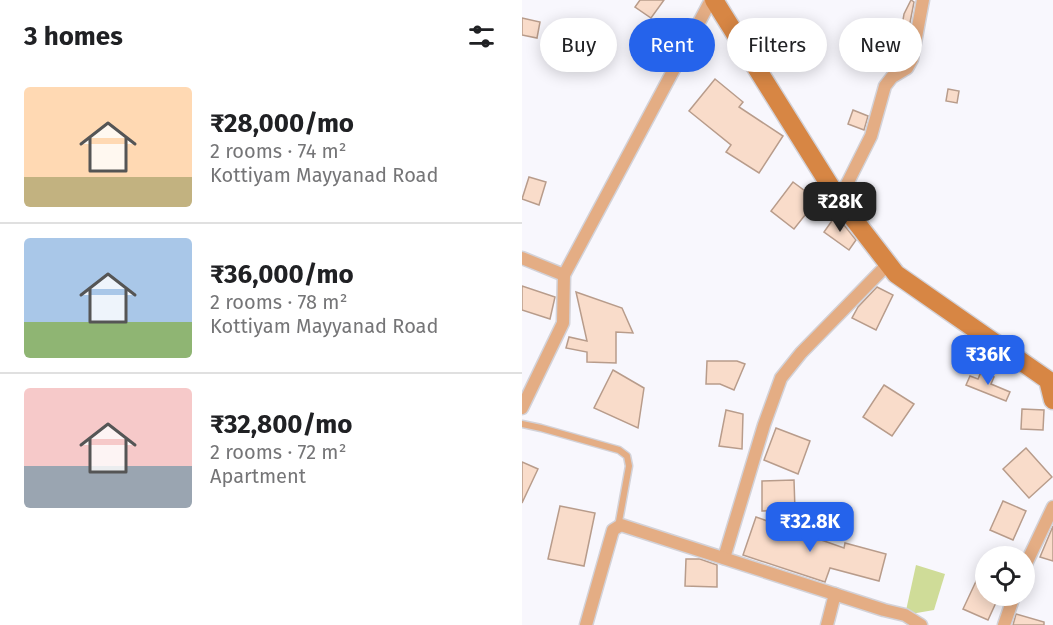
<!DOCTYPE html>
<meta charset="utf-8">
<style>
body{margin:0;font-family:"Fira Sans",sans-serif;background:#f6f6f6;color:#202124;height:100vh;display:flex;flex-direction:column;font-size:22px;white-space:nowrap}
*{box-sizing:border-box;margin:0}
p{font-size:20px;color:#757577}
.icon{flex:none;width:33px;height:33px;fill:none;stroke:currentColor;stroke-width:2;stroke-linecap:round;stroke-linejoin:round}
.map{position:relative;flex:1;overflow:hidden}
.side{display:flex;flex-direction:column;background:#fff;width:522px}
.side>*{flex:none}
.guide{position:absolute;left:18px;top:18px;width:423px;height:54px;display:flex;gap:12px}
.controls{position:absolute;left:453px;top:546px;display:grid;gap:12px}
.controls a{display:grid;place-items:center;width:60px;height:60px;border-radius:50%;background:#fff;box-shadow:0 3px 15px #0003;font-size:30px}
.price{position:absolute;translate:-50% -51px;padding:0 14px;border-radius:12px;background:#2563eb;color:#fff;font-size:20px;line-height:39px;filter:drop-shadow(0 2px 3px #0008)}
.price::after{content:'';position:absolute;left:50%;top:36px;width:18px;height:14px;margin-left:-9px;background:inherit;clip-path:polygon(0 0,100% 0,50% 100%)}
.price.active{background:#222;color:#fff}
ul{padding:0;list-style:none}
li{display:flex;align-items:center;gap:18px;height:150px;padding:0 24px}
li+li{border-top:2px solid #e0e0e0}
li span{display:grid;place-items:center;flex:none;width:168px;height:120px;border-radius:6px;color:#555}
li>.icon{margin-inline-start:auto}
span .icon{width:72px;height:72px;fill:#fffc;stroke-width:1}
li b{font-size:26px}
h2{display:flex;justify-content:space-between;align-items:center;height:72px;padding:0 24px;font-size:26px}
.tag{padding:0 21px;border-radius:27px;background:#fff;box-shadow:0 3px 15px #0003;font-size:21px;line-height:54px}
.tag.active{background:#2563eb;color:#fff}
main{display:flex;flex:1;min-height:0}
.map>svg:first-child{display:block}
.green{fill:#cfdc98}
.building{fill:#f9dcca;stroke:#b89c8b;stroke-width:1.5}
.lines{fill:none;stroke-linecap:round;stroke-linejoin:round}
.service-casing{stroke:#d3d2d8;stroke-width:9}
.minor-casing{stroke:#d3d2d8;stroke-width:15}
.secondary-casing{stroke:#d3d2d8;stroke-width:21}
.service{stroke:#e4ad84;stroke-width:6}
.minor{stroke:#e4ad84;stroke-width:12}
.secondary{stroke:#d78644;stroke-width:18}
</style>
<main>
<section class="side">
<h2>3 homes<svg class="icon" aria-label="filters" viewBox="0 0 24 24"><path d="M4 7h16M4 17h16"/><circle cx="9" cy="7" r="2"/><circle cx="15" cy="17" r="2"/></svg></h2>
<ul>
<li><span style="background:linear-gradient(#ffd9b3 75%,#c2b280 0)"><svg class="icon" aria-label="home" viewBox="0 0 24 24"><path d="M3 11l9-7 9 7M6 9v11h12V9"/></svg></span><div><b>₹28,000/mo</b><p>2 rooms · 74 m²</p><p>Kottiyam Mayyanad Road</p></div></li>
<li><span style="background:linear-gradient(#a9c7e8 70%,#8fb573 0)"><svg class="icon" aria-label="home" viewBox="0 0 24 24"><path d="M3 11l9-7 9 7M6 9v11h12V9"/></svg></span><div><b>₹36,000/mo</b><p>2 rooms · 78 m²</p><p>Kottiyam Mayyanad Road</p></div></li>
<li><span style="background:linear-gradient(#f6c9c9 65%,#9aa5b1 0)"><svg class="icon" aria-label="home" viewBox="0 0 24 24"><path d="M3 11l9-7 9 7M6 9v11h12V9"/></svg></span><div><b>₹32,800/mo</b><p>2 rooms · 72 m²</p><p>Apartment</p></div></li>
</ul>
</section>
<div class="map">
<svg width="531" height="625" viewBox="0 0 531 625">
<rect width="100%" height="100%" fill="#f8f7fd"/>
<!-- green -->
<path class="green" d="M394,565l29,9 -11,36 -29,5z"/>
<!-- building -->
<g class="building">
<path d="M118,0h24l-13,18 -16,-11z"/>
<path d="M389,0l3,2 -6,31 -7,-1 3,-18z"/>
<path d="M0,18l18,4 -3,16 -15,-3z"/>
<path d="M258,25l15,7 -14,26 -14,-7z"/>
<path d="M193,79l28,23 -4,5 44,29 -24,37 -33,-21 5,-7 -42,-34z"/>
<path d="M426,89l11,2 -2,12 -11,-2z"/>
<path d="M331,110l15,6 -4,14 -16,-6z"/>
<path d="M7,177l17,5 -7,23 -17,-6z"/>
<path d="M271,182l24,18 -23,29 -23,-18z"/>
<path d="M314,215l20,25 -7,10 -25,-18z"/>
<path d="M0,286l33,11 -5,22 -28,-9z"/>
<path d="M355,287l16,8 -17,35 -24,-12 6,-11z"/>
<path d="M54,292l46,16 11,25 -17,-1v31l-29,-1v-10l-21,-4 3,-11 18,4z"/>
<path d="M185,361h30l8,3 -11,26 -14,-6h-14z"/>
<path d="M91,370l31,18 -6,40 -44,-20z"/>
<path d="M459,372l13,5 -3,7 19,8 -4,9 -40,-16 4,-9 8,3z"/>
<path d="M362,385l30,19 -22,32 -29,-19z"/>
<path d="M500,409l22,1 -1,20 -22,-1z"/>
<path d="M204,410l17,4 -1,35 -23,-3z"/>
<path d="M254,428l34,13 -12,33 -34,-14z"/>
<path d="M504,448l26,29 -23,21 -26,-29z"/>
<path d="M0,462l16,7 -16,34z"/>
<path d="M272,480l1,30 -33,1v-30z"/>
<path d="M481,501l23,10 -13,29 -23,-10z"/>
<path d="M38,506l35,7 -11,53 -36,-7z"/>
<path d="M234,517l88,31 1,-5 41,11 -7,27 -49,-13 -5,14 -82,-27z"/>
<path d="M531,526v35l-13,-4z"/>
<path d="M164,559h14l17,6v22l-32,-1z"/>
<path d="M464,560v36h13l-11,24 -25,-11z"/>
<path d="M494,614l28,8v3h-31z"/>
</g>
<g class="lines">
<defs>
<path id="service" d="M0,424l19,4 78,22 8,6 2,10 -11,61"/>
<g id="minor">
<path d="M317,200l32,-64 14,-50 7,-9 15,-9 5,-9 11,-59"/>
<path d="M0,258l42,17"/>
<path d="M0,408l41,-85 1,-48 147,-275"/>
<path d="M202,558l40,-133 17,-47 20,-25 87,-89"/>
<path d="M502,568l29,-61"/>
<path d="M64,625l27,-95 8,-5 263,85 21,5 16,10"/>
<path d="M305,625l8,-31"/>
<path d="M482,625l10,-29"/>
</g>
<path id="secondary" d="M192,0l125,200 57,74 152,106 5,20"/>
</defs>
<!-- service casing -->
<use href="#service" class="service-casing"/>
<!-- minor casing -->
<use href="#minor" class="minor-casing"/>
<!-- secondary casing -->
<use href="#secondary" class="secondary-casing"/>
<!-- service -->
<use href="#service" class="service"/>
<!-- minor -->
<use href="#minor" class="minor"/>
<!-- secondary -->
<use href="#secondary" class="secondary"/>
</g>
</svg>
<div class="controls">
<a><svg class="icon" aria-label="locate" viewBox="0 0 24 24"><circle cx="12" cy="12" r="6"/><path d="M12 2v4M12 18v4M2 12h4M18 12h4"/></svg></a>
</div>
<b class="price active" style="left:318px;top:233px">₹28K</b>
<b class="price" style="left:466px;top:386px">₹36K</b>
<b class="price" style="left:288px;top:553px">₹32.8K</b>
<div class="guide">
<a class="tag">Buy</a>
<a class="tag active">Rent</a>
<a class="tag">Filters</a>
<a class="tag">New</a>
</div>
</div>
</main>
